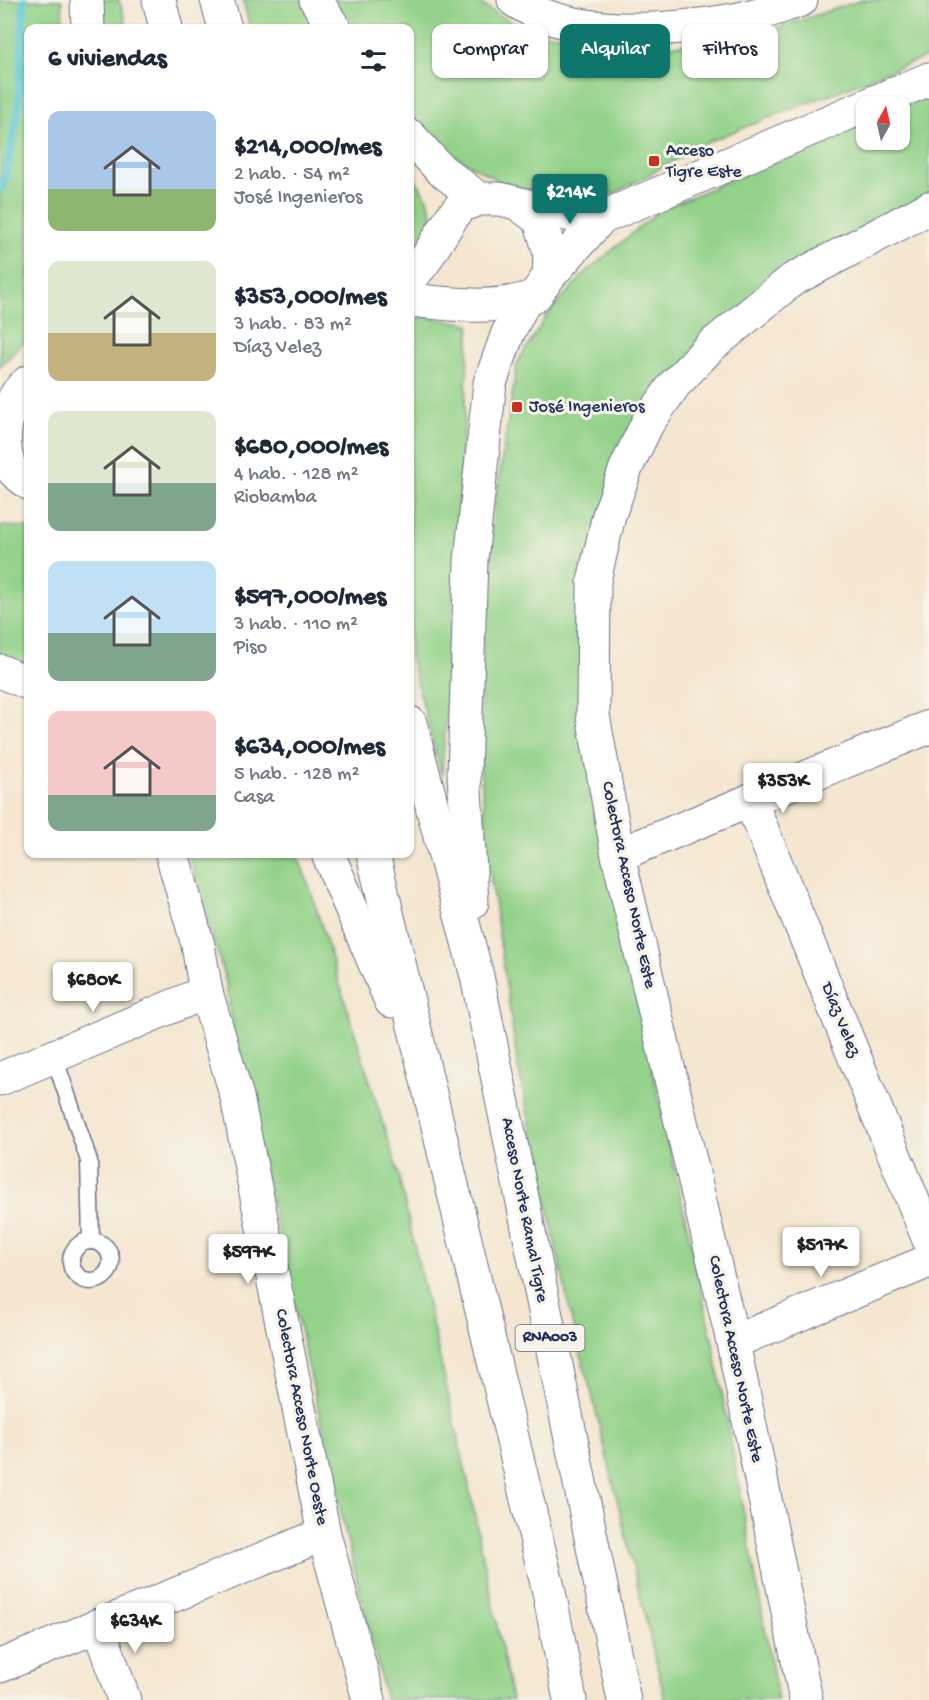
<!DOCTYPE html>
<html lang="es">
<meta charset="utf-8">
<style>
body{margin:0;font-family:"Gochi Hand",sans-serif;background:#f2f2f3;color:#1f2937;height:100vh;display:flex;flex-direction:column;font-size:22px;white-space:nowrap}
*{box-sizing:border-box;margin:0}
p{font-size:20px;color:#747a83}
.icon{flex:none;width:33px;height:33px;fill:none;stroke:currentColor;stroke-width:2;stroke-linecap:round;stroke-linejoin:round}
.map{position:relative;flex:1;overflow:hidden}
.details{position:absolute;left:24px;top:24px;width:390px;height:834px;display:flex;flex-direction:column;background:#fff;border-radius:12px;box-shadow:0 2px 4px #0004}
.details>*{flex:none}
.top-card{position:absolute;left:432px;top:24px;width:406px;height:54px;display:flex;gap:12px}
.needle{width:39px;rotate:8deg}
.tools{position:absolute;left:856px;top:96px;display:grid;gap:12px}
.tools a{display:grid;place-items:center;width:54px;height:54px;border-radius:12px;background:#fff;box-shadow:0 2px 4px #0004;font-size:30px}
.price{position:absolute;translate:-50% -51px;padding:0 14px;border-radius:6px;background:#fff;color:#222;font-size:20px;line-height:39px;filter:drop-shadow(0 2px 3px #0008)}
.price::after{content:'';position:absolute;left:50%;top:36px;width:18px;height:14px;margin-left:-9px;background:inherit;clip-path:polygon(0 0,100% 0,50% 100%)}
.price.current{background:#0f766e;color:#fff}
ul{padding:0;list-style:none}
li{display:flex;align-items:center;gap:18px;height:150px;padding:0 24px}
li span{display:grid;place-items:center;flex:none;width:168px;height:120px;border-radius:12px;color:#555}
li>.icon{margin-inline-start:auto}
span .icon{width:72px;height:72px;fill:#fffc;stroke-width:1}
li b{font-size:26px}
h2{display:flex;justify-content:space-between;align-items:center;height:72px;padding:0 24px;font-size:26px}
.tag{padding:0 21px;border-radius:12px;background:#fff;box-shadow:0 2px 4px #0004;font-size:21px;line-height:54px}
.tag.current{background:#0f766e;color:#fff}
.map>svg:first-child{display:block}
.green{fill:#93d289;stroke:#578074;stroke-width:1.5}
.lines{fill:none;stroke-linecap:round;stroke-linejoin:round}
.stream{stroke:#5bc7d5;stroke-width:8}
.lane-casing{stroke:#676f86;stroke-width:19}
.street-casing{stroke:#676f86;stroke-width:35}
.secondary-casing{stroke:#676f86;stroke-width:35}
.highway-casing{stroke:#676f86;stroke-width:35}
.lane{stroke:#fff;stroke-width:16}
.street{stroke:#fff;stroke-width:33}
.secondary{stroke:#fff;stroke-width:33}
.highway{stroke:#fff;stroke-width:33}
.poi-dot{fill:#c8321e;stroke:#f7f3e8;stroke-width:2}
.labels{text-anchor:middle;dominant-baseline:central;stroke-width:6;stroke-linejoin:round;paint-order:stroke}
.shield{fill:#f7f3e8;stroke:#5d6a87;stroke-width:1.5}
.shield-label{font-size:16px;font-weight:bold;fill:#1b2f5e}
.poi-label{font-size:18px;fill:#1b2f5e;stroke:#f7f3e8;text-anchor:start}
.street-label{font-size:18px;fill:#1b2f5e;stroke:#f7f3e8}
</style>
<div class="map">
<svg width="929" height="1700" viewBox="0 0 929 1700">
<rect width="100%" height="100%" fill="#f7f3e8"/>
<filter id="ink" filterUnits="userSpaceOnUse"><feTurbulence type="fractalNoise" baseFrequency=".0167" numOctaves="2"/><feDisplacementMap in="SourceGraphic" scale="12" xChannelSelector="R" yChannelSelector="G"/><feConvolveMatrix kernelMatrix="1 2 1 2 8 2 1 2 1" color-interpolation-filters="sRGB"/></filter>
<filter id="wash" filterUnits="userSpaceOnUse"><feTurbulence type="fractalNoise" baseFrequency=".008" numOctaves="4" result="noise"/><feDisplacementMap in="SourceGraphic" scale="24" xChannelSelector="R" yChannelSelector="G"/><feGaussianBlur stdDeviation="1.35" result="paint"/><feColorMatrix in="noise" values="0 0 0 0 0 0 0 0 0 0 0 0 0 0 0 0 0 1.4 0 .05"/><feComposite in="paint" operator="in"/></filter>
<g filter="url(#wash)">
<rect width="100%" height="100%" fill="#f4e6d0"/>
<!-- green -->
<g class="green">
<path d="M0,0h62l1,28h-35v309l-28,30z"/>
<path d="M96,0h23l9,28h-30z"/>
<path d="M243,0h62l17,28h-72z"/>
<path d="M326,0h148l51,30 117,19 107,-12 113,-37h67v56l-217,84 -99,54 -43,7 -69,-19 -56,-31 -35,-36v-87h-66z"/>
<path d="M929,95v103l-223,140 -121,233 50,419 78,354 65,356h-113l-74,-309 -15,-51 -58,-273 -29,-201 -8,-90 -1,-58 7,-163 30,-192 32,-51 37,-40 74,-62 207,-88v18h33v-32z"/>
<path d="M410,171c30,46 28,44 0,91z"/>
<path d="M423,317l47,7 -28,453 -32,-121v-334z"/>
<path d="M0,526l28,1v140l-28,-12z"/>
<path d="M188,854h109l12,31 88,284 71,313 44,218h-126l-40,-166 -112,-500 -9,-56z"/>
</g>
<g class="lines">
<!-- stream -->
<path class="stream" d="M3,188l16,-82 5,-106"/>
</g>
</g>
<g filter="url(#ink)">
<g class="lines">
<defs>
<g id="lane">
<path d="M54,1056l35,105 2,80"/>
<circle cx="91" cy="1261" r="20"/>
</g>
<g id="street">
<path d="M514,0c58,40 154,31 220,20 23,-4 45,-13 67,-20"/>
<path d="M0,671l28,12"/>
<path d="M750,800l179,440"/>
<path d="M172,854l26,91 8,47 31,105 87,437 45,166"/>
<path d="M618,855l311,-128"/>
<path d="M0,1079l206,-87"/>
<path d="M733,1342l196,-81"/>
<path d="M98,1625l26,75"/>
<path d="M0,1666l324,-132"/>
<path d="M806,1700l-73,-358 -115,-487 -25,-140 1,-134 15,-66 17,-47 21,-44 27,-39 36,-38 82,-67 137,-72"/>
</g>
<g id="secondary">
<path d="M521,206l19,14 10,33 -1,23"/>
<path d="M410,279l14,-17 28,-45 10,-12 17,-6h21l57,14 44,5"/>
<path d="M410,300c40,4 86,11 125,-4l14,-20 52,-58 328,-139"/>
<path d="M28,382c-22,17 -28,56 -20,81 3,8 14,14 20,20"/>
</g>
<g id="highway">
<path d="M87,0l1,28"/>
<path d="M159,0l7,28"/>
<path d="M217,0l8,28"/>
<path d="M316,0l18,28"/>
<path d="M410,136l30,33 39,30"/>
<path d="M410,723l67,253 147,724"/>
<path d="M328,854l63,147"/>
<path d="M373,854l176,738 21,108"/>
<path d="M472,902l-8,-127 7,-215 19,-177 18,-50 17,-33"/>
</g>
</defs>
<!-- lane casing -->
<use href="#lane" class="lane-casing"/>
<!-- street casing -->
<use href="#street" class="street-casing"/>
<!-- secondary casing -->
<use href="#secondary" class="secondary-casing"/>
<!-- highway casing -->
<use href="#highway" class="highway-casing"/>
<!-- lane -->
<use href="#lane" class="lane"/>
<!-- street -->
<use href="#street" class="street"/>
<!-- secondary -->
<use href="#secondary" class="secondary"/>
<!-- highway -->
<use href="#highway" class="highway"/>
</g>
</g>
<!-- markers -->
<g class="poi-dot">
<rect x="648" y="155" width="12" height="12" rx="3"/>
<rect x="511" y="401" width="12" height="12" rx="3"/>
</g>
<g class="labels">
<!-- shield labels -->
<rect class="shield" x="515.5" y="1325" width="69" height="26" rx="4.5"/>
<g class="shield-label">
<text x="550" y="1338">RNA003</text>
</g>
<!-- poi labels -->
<g class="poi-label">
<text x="666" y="151">Acceso<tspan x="666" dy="21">Tigre Este</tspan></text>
<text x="529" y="407">José Ingenieros</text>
</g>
<!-- street labels -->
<g class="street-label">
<text transform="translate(628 885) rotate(78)">Colectora Acceso Norte Este</text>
<text transform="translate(840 1020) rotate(68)">Díaz Velez</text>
<text transform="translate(524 1210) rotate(79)">Acceso Norte Ramal Tigre</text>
<text transform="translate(735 1359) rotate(78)">Colectora Acceso Norte Este</text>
<text transform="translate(301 1417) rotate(79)">Colectora Acceso Norte Oeste</text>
</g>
</g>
</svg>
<div class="tools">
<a><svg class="needle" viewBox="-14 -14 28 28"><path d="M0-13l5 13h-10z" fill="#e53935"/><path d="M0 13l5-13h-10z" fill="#747a83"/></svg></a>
</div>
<b class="price current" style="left:570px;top:225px">$214K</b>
<b class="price" style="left:783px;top:814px">$353K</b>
<b class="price" style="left:93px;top:1013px">$680K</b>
<b class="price" style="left:821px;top:1278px">$517K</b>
<b class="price" style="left:248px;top:1285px">$597K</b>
<b class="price" style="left:135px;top:1654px">$634K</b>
<div class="top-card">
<a class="tag">Comprar</a>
<a class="tag current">Alquilar</a>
<a class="tag">Filtros</a>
</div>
<section class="details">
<h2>6 viviendas<svg class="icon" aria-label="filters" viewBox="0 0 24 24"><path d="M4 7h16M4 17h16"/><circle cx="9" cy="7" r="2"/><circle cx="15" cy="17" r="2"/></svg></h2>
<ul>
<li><span style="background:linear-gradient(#a9c7e8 65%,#8fb573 0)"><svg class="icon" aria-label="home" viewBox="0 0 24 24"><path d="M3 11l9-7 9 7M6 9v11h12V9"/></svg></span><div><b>$214,000/mes</b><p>2 hab. · 54 m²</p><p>José Ingenieros</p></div></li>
<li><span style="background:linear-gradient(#dfe7d0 60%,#c2b280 0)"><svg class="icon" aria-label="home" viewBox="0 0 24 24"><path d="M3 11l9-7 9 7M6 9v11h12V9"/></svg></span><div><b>$353,000/mes</b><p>3 hab. · 83 m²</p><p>Díaz Velez</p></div></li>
<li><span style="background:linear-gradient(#dfe7d0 60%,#7fa58c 0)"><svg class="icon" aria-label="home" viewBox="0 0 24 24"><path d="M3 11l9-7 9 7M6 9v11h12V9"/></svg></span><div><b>$680,000/mes</b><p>4 hab. · 128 m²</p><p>Riobamba</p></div></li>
<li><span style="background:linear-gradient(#bfe0f5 60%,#7fa58c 0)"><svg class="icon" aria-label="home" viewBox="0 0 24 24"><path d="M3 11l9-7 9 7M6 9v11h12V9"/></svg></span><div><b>$597,000/mes</b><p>3 hab. · 110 m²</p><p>Piso</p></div></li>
<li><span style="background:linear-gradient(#f6c9c9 70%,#7fa58c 0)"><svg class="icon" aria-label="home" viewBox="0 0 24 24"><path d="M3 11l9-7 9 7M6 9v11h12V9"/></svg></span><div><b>$634,000/mes</b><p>5 hab. · 128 m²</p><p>Casa</p></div></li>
</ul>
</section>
</div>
